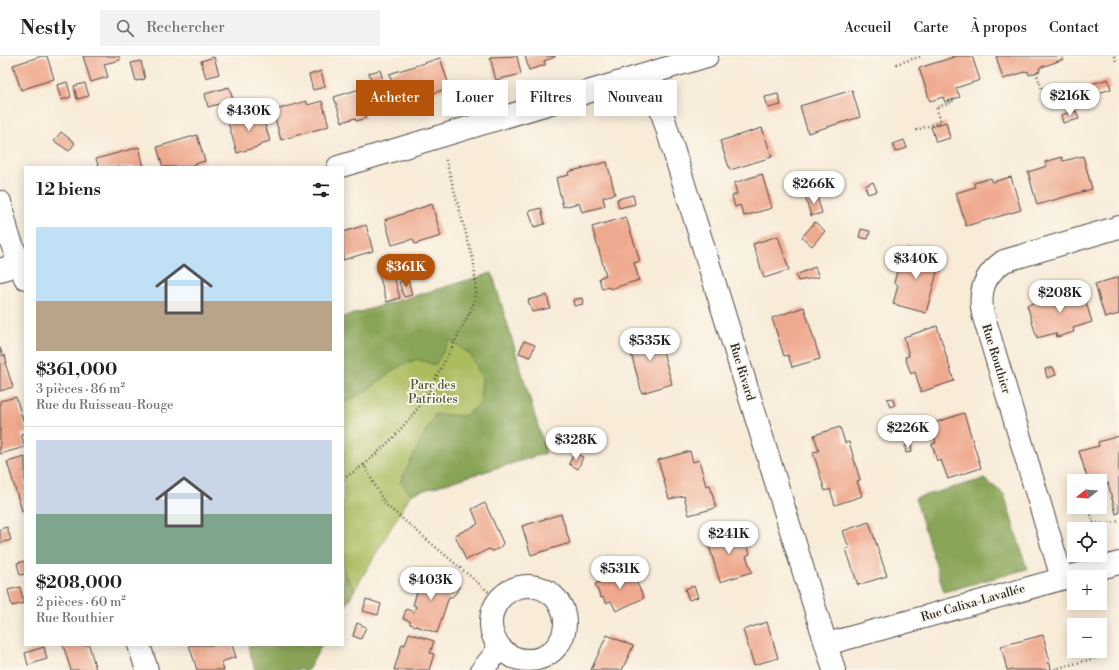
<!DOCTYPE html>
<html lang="fr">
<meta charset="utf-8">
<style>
body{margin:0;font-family:"Libre Bodoni",serif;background:#f2f2f2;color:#202124;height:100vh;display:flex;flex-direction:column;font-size:15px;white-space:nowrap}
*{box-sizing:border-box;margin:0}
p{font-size:13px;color:#757577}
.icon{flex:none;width:22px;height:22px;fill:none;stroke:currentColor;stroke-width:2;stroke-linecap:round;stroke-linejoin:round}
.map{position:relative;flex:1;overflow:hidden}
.panel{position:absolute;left:24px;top:110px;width:320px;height:480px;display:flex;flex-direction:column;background:#fff;border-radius:0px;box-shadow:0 2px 10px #0003}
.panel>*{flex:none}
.hud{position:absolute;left:356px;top:24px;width:380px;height:36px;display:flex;gap:8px}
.needle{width:26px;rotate:253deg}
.tools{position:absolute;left:1067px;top:418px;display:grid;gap:8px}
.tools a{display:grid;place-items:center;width:40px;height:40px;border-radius:0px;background:#fff;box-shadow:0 2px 10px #0003;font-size:20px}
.price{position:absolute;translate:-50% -34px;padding:0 9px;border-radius:14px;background:#fff;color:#222;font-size:13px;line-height:26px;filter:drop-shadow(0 1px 2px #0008)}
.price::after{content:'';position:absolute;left:50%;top:24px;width:12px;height:9px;margin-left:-6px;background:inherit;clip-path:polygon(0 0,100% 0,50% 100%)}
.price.selected{background:#b45309;color:#fff}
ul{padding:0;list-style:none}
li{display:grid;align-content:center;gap:8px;height:212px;padding:0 12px}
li+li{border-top:1px solid #e0e0e0}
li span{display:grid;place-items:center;height:124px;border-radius:0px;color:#555}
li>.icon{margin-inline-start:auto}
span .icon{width:72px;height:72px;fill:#fffc;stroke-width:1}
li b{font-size:17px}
h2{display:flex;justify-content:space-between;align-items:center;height:48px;padding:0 12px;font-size:17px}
.tag{padding:0 14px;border-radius:0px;background:#fff;box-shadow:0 2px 10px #0003;font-size:14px;line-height:36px}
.tag.selected{background:#b45309;color:#fff}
header{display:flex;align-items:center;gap:24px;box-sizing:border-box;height:56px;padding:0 20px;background:#fff;border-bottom:1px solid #e0e0e0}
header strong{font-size:19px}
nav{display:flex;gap:22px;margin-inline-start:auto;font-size:14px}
.search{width:280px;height:36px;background:#f2f2f2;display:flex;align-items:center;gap:10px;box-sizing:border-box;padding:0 14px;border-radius:0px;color:#757577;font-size:15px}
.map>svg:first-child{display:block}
.green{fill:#abbc5f;stroke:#6b7445}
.forest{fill:#88a456;stroke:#5a6840}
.building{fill:#efa98e}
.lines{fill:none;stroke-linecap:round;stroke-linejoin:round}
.minor-casing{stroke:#4a4845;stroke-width:24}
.path{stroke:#4a4845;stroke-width:2.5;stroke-dasharray:1 3;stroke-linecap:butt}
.minor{stroke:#fff;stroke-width:22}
.labels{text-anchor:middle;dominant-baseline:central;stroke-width:3.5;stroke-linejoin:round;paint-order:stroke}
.street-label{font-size:12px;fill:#2b2b2b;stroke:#fbf7ec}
.park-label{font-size:12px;fill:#51563b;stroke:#fbf7ec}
</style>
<header>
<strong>Nestly</strong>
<div class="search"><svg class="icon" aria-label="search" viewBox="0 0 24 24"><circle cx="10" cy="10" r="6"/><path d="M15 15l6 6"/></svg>Rechercher</div>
<nav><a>Accueil</a><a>Carte</a><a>À propos</a><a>Contact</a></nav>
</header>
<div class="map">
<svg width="1119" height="614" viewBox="0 0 1119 614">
<rect width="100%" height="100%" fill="#fbf7ec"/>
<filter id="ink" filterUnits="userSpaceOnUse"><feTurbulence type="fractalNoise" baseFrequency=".025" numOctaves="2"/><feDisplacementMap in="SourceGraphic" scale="8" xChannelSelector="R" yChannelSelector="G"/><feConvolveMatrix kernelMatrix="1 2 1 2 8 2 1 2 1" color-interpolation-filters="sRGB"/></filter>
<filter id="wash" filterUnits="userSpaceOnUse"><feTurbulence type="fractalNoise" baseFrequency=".012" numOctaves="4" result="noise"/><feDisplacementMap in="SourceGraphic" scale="16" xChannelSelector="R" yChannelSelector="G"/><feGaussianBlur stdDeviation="0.9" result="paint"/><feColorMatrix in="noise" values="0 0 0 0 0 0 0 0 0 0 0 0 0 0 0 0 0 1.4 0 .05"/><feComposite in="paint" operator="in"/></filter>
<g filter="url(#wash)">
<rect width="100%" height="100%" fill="#f8ebd8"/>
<!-- green -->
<path class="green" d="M492,217l54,180 -135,41 -68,116v-293z"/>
<!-- forest -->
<g class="forest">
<path d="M492,217l54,180 -135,41 -11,-12 35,-68 29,2 16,-12 2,-25 -11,-24 -21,-15 -15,25 -18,-6c-6,3 -14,5 -20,9 -17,11 -34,29 -54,34v-85z"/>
<path d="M984,423l20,15 23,75 -83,23 -29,-94z"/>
<path d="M343,508l2,10 10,15 -12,21z"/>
<path d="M248,589h74l-14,25h-53z"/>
</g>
<g id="blocks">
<!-- building -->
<g class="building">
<path d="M42,0h5l7,23 -33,11 -8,-25z"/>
<path d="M83,0h36l1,4 -16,4 4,13 -17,5z"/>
<path d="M517,0l4,18 -25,6 -6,-23z"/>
<path d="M525,0h30v1l-11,4 1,4 -16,5z"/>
<path d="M957,0h15l8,24 -24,8 4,9 -15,5 -2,-5 -13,4 -11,-33z"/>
<path d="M996,0h66l2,3 -25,9 1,3 -11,4 -1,-4 -25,8z"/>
<path d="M214,1l5,17 -13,4 -5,-17z"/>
<path d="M440,2l10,30 -24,7 2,5 -10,3 -2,-4 -17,5 -10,-30z"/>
<path d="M141,5l4,18 -9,2 -5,-18z"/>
<path d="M380,14l11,36 -26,8 1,4 -10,3 -1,-3 -13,4 -8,-25 39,-12 -4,-12z"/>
<path d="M321,15l4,16 -12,3 -4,-15z"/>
<path d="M1108,23l3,10 -19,6 -3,-10z"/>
<path d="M67,26l4,15 -10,3 -4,-15z"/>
<path d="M85,27l4,13 -12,3 -3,-13z"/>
<path d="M229,31l4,13 -25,7 -3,-13z"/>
<path d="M1081,33l2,9 -20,6 -2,-9z"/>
<path d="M852,34l8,27 -52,16 -8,-27z"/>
<path d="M778,38l3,11 -13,3 -3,-11z"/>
<path d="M306,45l2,4 14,-4 7,25 -48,14 -8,-29z"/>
<path d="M1076,55l3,8 -16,4 -2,-8z"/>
<path d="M261,56l9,29 -10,3v2l-23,7 -9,-31z"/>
<path d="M946,66l4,16 -14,4 -5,-15z"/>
<path d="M762,72l10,29 -42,13 -10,-29z"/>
<path d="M61,76l14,11 -6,8 -15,-10z"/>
<path d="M197,79l8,26 -20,6h-22l-6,-20z"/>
<path d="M904,84l3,8 -12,4 -2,-8z"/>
<path d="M139,91l5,20h-45l-3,-8z"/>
<path d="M1083,100l9,33 -55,16 -9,-33 19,-6 -2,-4 17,-5 1,4z"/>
<path d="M607,106l8,32 -12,3 2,9 -23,6 -3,-9 -16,4 -7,-29 13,-3 -1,-3z"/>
<path d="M762,118l10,34 -28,8 -4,-11 -5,2 -3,-11 5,-2 -3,-11z"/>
<path d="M1011,121l10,33 -55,16 -10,-33 19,-6 -1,-4 17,-5 1,4z"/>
<path d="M873,126l4,9 -9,3 -3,-8z"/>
<path d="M816,137l6,20 -11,3 -6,-19z"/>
<path d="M633,139l2,9 -16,4 -2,-9z"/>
<path d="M432,148l9,32 -26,8 -2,-5 -21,6 -7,-25z"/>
<path d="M541,152l4,16 -11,3 -5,-16z"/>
<path d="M626,161l14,44 -6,2 5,17 -29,9 -1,-2 -7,2 -3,-11 7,-3 -14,-48z"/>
<path d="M815,166l10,9 -13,15 -10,-9z"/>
<path d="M366,169l7,26 -30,9v-28z"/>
<path d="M861,173l9,2 -2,8 -9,-2z"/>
<path d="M778,180l11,34 -25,8 -11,-34z"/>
<path d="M907,192l34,9 -15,56 -33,-9 5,-19 -4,-2 4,-16 4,1z"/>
<path d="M391,211l9,31 -13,4 -9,-31z"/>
<path d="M815,211l4,10 -21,4 -2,-6z"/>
<path d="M1119,221v37l-14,4 -10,-34z"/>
<path d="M408,224l4,15 -8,2 -5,-15z"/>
<path d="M1082,233l10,33 -19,6 1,4 -17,5 -1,-4 -19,5 -10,-33z"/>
<path d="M547,239l3,13 -18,4 -4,-12z"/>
<path d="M582,242l1,6 -9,2 -1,-6z"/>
<path d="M804,251l16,52 -28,8 -4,-12 -4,1 -12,-38z"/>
<path d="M937,270l17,55 -33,11 -6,-20 -4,2 -6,-17 4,-1 -5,-19z"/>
<path d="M657,274l15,54 -30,9 -15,-54z"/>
<path d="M524,285l11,4 -5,12 -11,-4z"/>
<path d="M0,292l3,8 2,-1 2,8h-2l8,24 -13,4z"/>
<path d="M1053,311l3,8 -9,3 -2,-9z"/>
<path d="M16,341l9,30v6l-4,1 4,13 -25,7v-53z"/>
<path d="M892,342l3,7 -5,2 -3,-8z"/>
<path d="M964,357l17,55 -33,11 -7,-19 -4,1 -5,-17 4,-1 -5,-19z"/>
<path d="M898,363l3,7 -6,2 -2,-8z"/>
<path d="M840,371l5,16 4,-1 11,38 -3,1 5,15 -27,9 -5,-16 -5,2 -12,-39 6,-1 -5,-16z"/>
<path d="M1119,380v77l-3,1 -8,-31 -8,2v-4h-12l-9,-30 20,-5 -1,-4z"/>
<path d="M911,389l1,7 -6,1 -1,-7z"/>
<path d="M690,395l3,11 6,-2 7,26 4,-1 6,23 -27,7 -5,-19 -15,3 -11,-39z"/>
<path d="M574,397l9,4 -5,12 -9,-5z"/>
<path d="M25,401v53l-3,1 -15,-49z"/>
<path d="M485,447l18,40 -3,5 -7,3 -4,-2 -23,11 -11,-25 23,-11 -6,-15z"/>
<path d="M561,458l9,29 -39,12 -9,-29z"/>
<path d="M869,466l18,54 -29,9 -12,-36 3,-1 -6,-17z"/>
<path d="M7,471l4,13 -11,3v-14z"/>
<path d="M733,471l4,13 4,-1 2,7 4,-1 3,9 -4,2 6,16 -32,10 -14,-46z"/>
<path d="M25,505v13l-5,1 -3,-12z"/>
<path d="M630,512l14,30 -28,13 -5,-10 -5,2 -3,-6 -2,1 -6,-14z"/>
<path d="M424,514l32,11 3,6 -3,6 -4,4h-3l-12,36 -27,-9v-3l-7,-2 3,-10 8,3 2,-6 -3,-1z"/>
<path d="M694,530l4,11 -9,3 -4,-11z"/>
<path d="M20,531l4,16 -12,3 -4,-16z"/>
<path d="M366,543l15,5 -3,11 -15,-4z"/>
<path d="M767,566l11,36 -24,7 -11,-35z"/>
<path d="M357,567l9,4 -5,12 -8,-3z"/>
<path d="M409,577l25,8 -4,12 4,1 -5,16h-35l8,-26 3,1z"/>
<path d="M607,579l26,11 -11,24h-31z"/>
<path d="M1043,579l7,27 -3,1 3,1 1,6h-44l-6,-24z"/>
<path d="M63,589h26l7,25h-25z"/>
<path d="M189,589h43l4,12 -15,5 3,8h-27z"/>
<path d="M44,591l3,12 -19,6 -3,-12z"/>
</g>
</g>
</g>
<g filter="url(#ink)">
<use href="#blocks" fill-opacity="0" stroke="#4a4845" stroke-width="1"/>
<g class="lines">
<defs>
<g id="minor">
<path d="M650,18l184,596"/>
<path d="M338,111l369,-111"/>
<path d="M0,146l8,32 17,44"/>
<path d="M0,214l25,-8"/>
<path d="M1062,522l-79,-264c-5,-24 2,-40 21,-53l115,-34"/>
<circle cx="528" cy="567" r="37"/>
<path d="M827,588l292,-81"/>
<path d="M139,589l8,25"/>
<path d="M482,614l18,-22"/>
</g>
</defs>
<!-- minor casing -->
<use href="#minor" class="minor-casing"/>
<!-- path -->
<g class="path">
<path d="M952,0l1,1"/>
<path d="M1114,0l2,5"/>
<path d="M896,8l26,-8"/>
<path d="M1036,16l6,17"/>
<path d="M916,74l25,-8 -5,-15 17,-5 -1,-2"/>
<path d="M364,409l29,-27 31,-37 49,-95 3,-14 -2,-29 -29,-106"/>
<path d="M343,423l21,-14 21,39 113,96"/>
<path d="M1081,425l6,-3"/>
<path d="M1089,451l6,22"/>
<path d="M1093,467l13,1 13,-3"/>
<path d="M1051,614l44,-12"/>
</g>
<!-- minor -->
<use href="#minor" class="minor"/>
</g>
</g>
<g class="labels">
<!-- street labels -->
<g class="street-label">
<text transform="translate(996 303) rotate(73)">Rue Routhier</text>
<text transform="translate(742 316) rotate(73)">Rue Rivard</text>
<text transform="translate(973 547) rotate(-16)">Rue Calixa-Lavallée</text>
</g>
<!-- park labels -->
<g class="park-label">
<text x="433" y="329">Parc des<tspan x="433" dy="14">Patriotes</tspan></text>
</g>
</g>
</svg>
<div class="tools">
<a><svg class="needle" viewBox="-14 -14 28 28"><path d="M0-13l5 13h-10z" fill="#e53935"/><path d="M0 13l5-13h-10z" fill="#757577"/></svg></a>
<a><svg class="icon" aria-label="locate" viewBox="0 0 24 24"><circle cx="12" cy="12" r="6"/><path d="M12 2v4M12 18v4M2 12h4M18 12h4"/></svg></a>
<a>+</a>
<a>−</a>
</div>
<b class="price" style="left:1070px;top:61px">$216K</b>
<b class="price" style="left:249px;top:76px">$430K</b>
<b class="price" style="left:814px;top:149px">$266K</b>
<b class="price" style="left:916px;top:224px">$340K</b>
<b class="price selected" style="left:406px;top:232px">$361K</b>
<b class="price" style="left:1060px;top:258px">$208K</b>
<b class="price" style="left:650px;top:306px">$535K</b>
<b class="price" style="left:908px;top:393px">$226K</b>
<b class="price" style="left:576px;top:405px">$328K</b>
<b class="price" style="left:729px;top:499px">$241K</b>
<b class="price" style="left:620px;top:534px">$531K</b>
<b class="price" style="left:431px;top:545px">$403K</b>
<div class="hud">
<a class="tag selected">Acheter</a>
<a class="tag">Louer</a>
<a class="tag">Filtres</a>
<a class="tag">Nouveau</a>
</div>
<section class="panel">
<h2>12 biens<svg class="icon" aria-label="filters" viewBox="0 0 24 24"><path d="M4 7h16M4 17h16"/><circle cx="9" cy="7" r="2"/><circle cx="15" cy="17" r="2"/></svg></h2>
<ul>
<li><span style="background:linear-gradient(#bfe0f5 60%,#b9a48a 0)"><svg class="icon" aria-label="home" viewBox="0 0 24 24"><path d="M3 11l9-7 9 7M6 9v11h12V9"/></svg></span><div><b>$361,000</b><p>3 pièces · 86 m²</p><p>Rue du Ruisseau-Rouge</p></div></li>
<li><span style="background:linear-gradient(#c9d6e8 60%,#7fa58c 0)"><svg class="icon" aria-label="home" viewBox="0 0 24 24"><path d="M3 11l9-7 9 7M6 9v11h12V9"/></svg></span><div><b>$208,000</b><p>2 pièces · 60 m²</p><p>Rue Routhier</p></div></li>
</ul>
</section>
</div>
